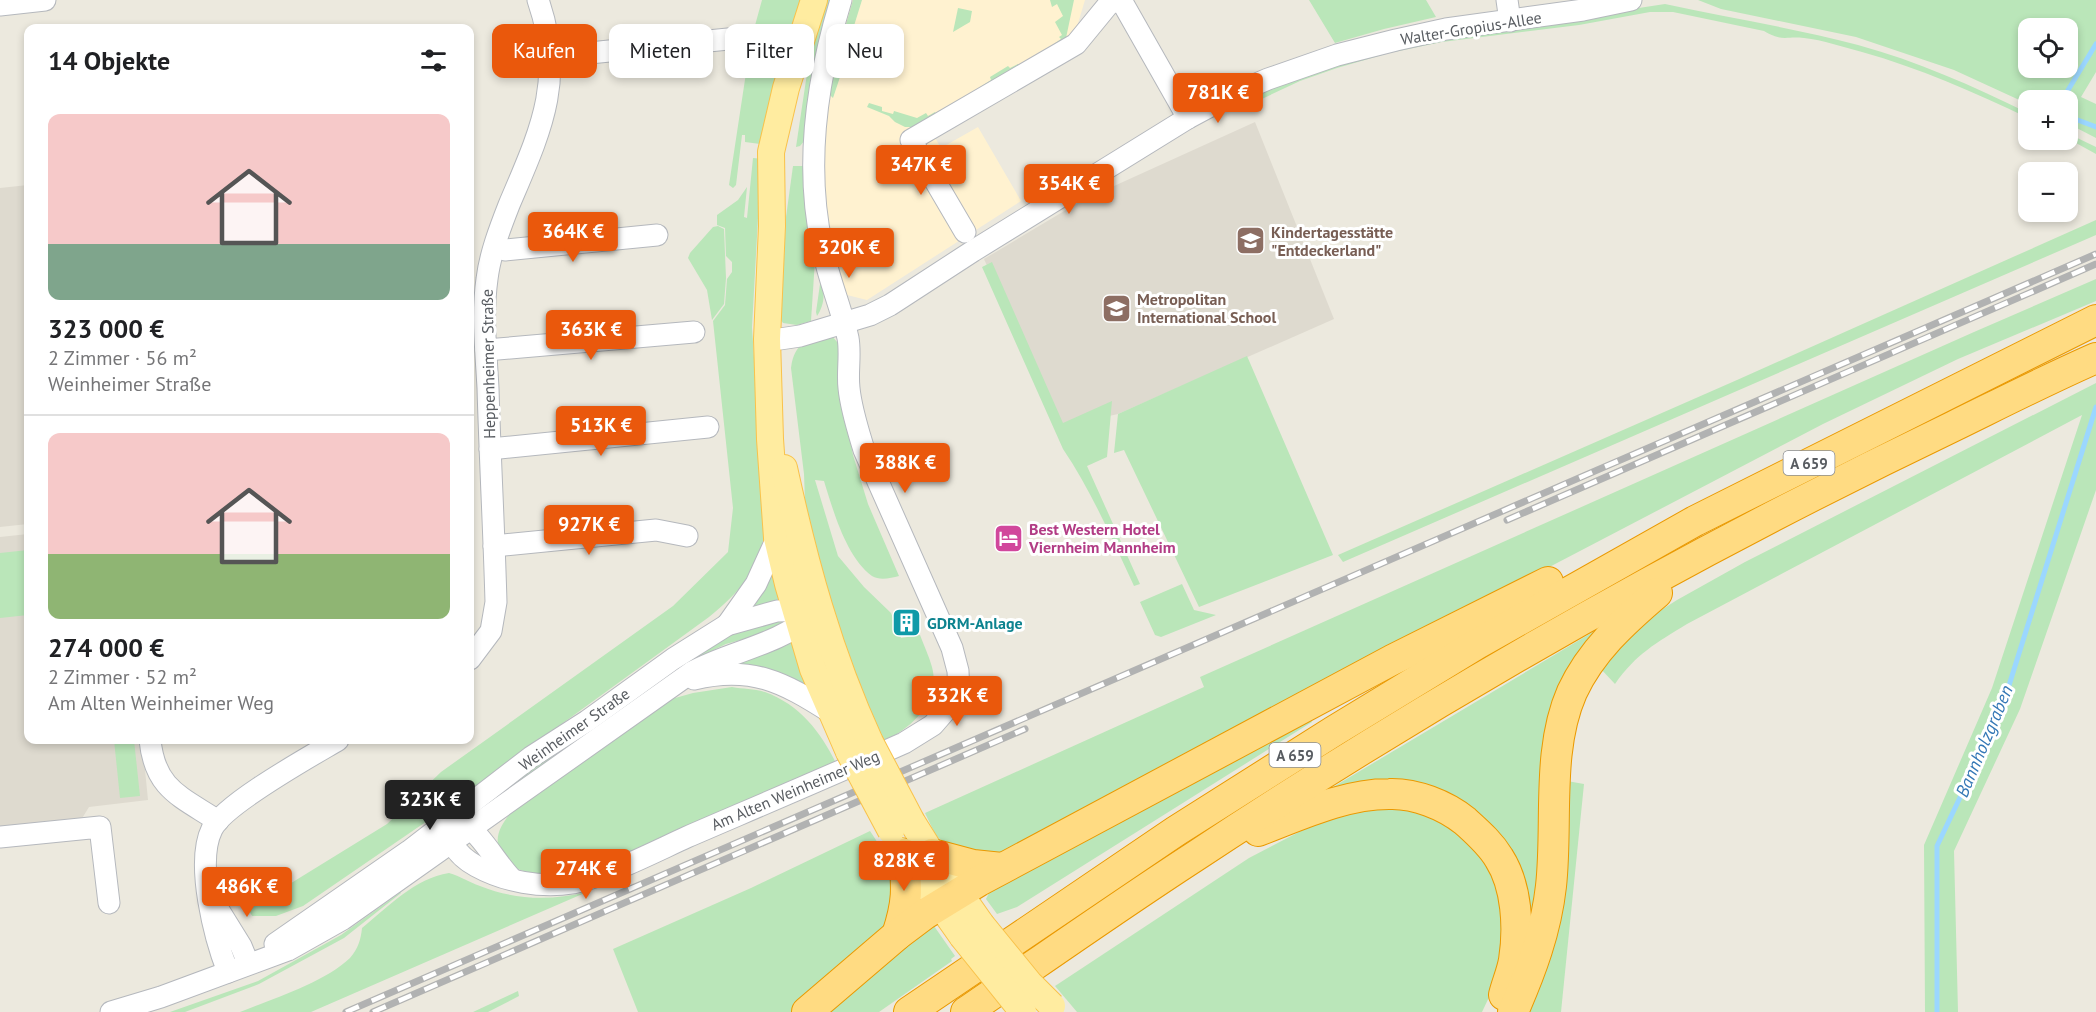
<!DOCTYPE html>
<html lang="de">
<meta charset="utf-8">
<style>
body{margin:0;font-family:"PT Sans",sans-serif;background:#f2f2f2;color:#202124;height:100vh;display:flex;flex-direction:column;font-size:22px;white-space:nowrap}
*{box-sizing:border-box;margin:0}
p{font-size:20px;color:#757577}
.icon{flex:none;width:33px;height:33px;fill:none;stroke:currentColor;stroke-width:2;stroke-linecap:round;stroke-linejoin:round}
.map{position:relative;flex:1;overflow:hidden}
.drawer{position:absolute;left:24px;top:24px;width:450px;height:720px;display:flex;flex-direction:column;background:#fff;border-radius:12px;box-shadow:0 3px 9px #0003}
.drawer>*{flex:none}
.banner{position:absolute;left:492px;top:24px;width:570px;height:54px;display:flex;gap:12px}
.fabs{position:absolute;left:2018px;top:18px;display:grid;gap:12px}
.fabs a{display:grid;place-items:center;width:60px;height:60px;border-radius:12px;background:#fff;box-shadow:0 3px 9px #0003;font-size:30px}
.price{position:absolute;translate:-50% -51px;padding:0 14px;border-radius:6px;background:#ea580c;color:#fff;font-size:20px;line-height:39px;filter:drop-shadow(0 2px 3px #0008)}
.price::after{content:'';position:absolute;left:50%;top:36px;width:18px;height:14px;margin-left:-9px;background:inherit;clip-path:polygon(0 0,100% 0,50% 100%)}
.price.active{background:#222;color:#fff}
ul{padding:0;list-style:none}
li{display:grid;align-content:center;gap:12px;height:318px;padding:0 24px}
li+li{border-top:2px solid #e0e0e0}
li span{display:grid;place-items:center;height:186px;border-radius:12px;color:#555}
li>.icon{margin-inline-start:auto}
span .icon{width:108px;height:108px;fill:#fffc;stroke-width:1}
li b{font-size:26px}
h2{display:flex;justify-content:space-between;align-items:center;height:72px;padding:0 24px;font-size:26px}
.tag{padding:0 21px;border-radius:12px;background:#fff;box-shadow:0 3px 9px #0003;font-size:21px;line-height:54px}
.tag.active{background:#ea580c;color:#fff}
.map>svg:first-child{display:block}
.commercial{fill:#fff2d0}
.education{fill:#dedacf}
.green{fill:#bae6b9;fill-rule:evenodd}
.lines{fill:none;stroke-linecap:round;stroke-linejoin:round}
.stream{stroke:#9bd7ff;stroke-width:5}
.minor-casing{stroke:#b5b8bd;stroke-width:23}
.major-casing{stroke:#f9c24b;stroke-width:28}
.highway-casing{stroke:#ea9900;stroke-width:32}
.minor{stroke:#fff;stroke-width:21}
.major{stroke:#ffeca0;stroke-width:26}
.highway{stroke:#ffdb82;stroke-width:30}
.rail-casing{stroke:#b1b2b2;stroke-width:7}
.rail{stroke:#fff;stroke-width:4.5;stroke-dasharray:14;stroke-linecap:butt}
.major-bridge-casing{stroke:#f9c24b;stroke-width:28;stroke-linecap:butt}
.major-bridge{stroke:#ffeca0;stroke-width:26}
.labels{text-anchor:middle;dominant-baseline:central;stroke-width:6;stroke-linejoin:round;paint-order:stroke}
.shield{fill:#fff;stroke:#8a8d90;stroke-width:1.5}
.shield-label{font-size:15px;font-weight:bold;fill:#585c61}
.street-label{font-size:16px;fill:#585c61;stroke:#fff}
.education-label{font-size:16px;font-weight:bold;fill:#785e54;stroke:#fff;text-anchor:start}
.hotel-label{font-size:16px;font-weight:bold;fill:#b23c85;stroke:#fff;text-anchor:start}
.culture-label{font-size:16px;font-weight:bold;fill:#0d838f;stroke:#fff;text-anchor:start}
.water-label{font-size:18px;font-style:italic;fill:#3578b6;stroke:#fff}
</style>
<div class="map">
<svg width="2096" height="1012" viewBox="0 0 2096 1012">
<rect width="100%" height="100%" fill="#ece9de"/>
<!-- commercial -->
<path class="commercial" d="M851,0h234l-12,40 -145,86 13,22 37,-21 43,74 -154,99 -24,-6 -18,-85 -2,-55 4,-53 7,-45z"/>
<!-- education -->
<g class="education">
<path d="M1255,122l79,197 -216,95 -58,13 -76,-168 97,-58z"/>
<path d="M28,185v339l-28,3v-339z"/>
<path d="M28,534v206h114l6,60 -59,7 -8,13 -81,8v-291z"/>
</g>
<!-- green -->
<g class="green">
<path d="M762,0h42l-36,145 -23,-3v-7h-3l-6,50 -3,3 -4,-3 22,-145z"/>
<path d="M824,0h9l-28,140 -5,6 -4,1 13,-87z"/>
<path d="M853,0h9l-9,29 11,3 -11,6 -20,60 -3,-3 5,-33z"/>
<path d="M1050,0h24l-8,38 -11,7 -1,-1 7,-5 -2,-2 3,-2 -7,-13 8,-6 -6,-12 -5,3z"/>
<path d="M1309,0h117l10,17 -52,12 -49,14z"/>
<path d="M1698,0h398v72l-15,25 15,7v34l-29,-15v-23h-39v4l-74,-34 -98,-33 -135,-28zM2028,28h39v40h-39z"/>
<path d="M1665,4c64,14 129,24 193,41 59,16 115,41 170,68v5c-54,-26 -109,-50 -166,-66 -19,-5 -39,-12 -58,-14 -19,-2 -21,4 -40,-7l-91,-19h-23l-71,13 -137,17 -53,11 -52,15 -37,13 -51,24 -3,-5 51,-23 38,-13 106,-26z"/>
<path d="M958,8l14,3 -2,11 -17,10z"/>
<path d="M1018,64l1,2 -42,23 14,-9 -1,-3 18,-11 2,2z"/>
<path d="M869,103l13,4v4l11,3 1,-3 23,7 9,-5 2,3 7,-4 1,2 -24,13h-7l-10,-5 -6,-6 -22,-9z"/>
<path d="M2067,133l29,14v7l-29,-16z"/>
<path d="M753,158l11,1 -6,59 -6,109 13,200c-4,42 -24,64 -56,90l-260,189 -146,100 -27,10h-24l-6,-11 29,-12 112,-69 54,-52 232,-166 55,-54 5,-44 -20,-187 12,-16 2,-26 5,-7v-10l-6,-6 -1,-28 -8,-3v-10l21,-15 9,-13 -3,30 3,1z"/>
<path d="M793,166h12l10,94 -4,61 -14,4 -14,-2 -2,-3 5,-103z"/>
<path d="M2096,220v15l-753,327 -5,-7 399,-175z"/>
<path d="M718,226l6,3 2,49 -2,26 -12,16 -5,-30 -19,-32 2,-5 23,-26z"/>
<path d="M992,262l71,161 49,-22 -5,56 -20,9 53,118 -6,2c-22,-47 -42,-94 -71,-137l-81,-182z"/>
<path d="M821,277c3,15 5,25 -4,39l-1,-4z"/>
<path d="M2096,279v22l-138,58 -135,65 -526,275 15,23 -295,185 -20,7 -11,-15 23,-48 -20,4 -37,-7 -16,-12 -11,-23 279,-126 -4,-10 774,-345z"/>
<path d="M831,335l7,8 4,49 11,63 15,49 31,72c-8,2 -19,5 -27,0 -26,-19 -39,-66 -48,-95l-9,-1 23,76 26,31 27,26 10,25 19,-3c4,11 9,21 12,32 9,34 -20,61 -48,74l-24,-46 -54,-168 -2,-53 -13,-106c4,-28 16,-25 40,-33z"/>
<path d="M1247,356l86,199 -134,52 -75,-157 -10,3 4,-39z"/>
<path d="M2096,383v107l-76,219 -66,142 4,161h-33l-1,-167 68,-157 90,-273 -395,209c-31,19 -51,30 -72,60l-16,-17 45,-46 33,-21 68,-38z"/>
<path d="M28,550v65l-28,3v-65z"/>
<path d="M772,570l8,29 -35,11z"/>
<path d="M1182,584l12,26 22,5 -55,22 -6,-2 -15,-33z"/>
<path d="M786,619l2,6 -21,8 -41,11 -48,23 -194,140 -3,-4 235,-163 37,-15z"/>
<path d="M1613,620l-28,29 -51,281 -10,-18 -82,-115 -134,5z"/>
<path d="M792,640l18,51 -87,-24z"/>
<path d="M732,687c11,2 23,2 33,5 35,13 55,39 71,71l-232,101c-28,7 -89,23 -104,-13 -7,-16 3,-29 13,-41l155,-110 25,-7z"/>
<path d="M114,740h20l6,56 -20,2z"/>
<path d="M1567,781l17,3 -23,228h-35z"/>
<path d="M1361,806l68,6 58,44 14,32 6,40 -15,63 -10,21h-405l-22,-26 194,-128 77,-40z"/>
<path d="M870,831c29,43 24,48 19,98l-96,83h-155l-25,-63 138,-61z"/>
<path d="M449,873c11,3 20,9 31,13 35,14 71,15 107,6l-276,120h-71c33,-13 85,-30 110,-54 8,-9 11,-19 12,-30 26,-21 53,-50 87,-55z"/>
<path d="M401,892v1l-57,45 -85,46 -74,28h-15l88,-31 83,-46z"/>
<path d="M934,926l21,30 -4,3 1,2 -73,51h-60z"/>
<path d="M518,991l1,5 -31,16h-15z"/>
</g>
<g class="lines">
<!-- stream -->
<g class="stream">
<path d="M2062,100l34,-56"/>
<path d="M2067,116l29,11"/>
<path d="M1937,1012v-166l64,-135 95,-304"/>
</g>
<defs>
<g id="minor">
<path d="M1121,0l67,118"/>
<path d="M1507,0l3,21"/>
<path d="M0,5l45,-5"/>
<path d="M550,57l188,-19"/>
<path d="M965,232l-54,-92 165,-96 32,-39 8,-5"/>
<path d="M495,246l10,4 152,-15"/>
<path d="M767,339h13l20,-3 70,-21 20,-10 83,-54 215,-133 43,-23 37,-16 69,-24 59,-15 50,-11 137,-19 48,-10"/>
<path d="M486,350l208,-18"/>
<path d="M490,449l218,-22"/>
<path d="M494,546l162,-16 31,6"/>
<path d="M727,625l29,-41 21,-46"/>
<path d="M470,659l21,-28 5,-29c-2,-72 -6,-143 -8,-214 -2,-36 -6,-74 -1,-109 3,-25 13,-51 22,-74 31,-73 57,-125 29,-205"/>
<path d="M694,679c57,-14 89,3 136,33"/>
<path d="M150,740c5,49 30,56 68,81"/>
<path d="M450,818c-3,23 6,37 26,48 29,16 65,22 97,17 35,-7 81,-31 114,-46 72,-31 145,-62 217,-94l29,-18 26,-30 -1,-24 -6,-23 -88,-198c-6,-20 -13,-41 -15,-62 -2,-16 2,-34 -1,-50 -7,-31 -20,-60 -26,-92 -18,-82 -5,-167 19,-246"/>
<path d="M460,821c22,13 34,39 51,57"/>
<path d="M0,837l100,-10 9,76"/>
<path d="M215,904l26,42 7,17"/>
<path d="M275,944l134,-93 122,-94 56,-36 86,-62 54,-34 50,-14 32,-1"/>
<path d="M228,972c-13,-33 -33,-109 -16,-143 12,-25 99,-73 126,-89"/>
<path d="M111,1012l50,-15 127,-47 55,-31 349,-247c39,-21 86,-27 119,-56"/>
</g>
<g id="major">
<path d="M814,0l-28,88 -15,64 1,74 -5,113 3,100 7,99 11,46 25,85 36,83"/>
<path d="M784,468c21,96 45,185 86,274"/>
<path d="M912,822l20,32 49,70"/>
<path d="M902,851l60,85"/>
</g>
<g id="highway">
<path d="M1258,831c42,-16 86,-37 131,-37 26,-1 56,11 76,27 12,11 25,22 34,37 18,28 20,70 15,102 -2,12 -7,23 -10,35"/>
<path d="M932,854l41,11 29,3"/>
<path d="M897,935c11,-33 10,-46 7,-81"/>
<path d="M807,1012l90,-77 28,-21 54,-33 413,-221 156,-78"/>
<path d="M909,1012l267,-181 158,-100 143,-87 218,-123 401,-201"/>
<path d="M966,1012c76,-52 151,-105 228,-155 243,-161 497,-305 760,-431 47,-23 94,-47 142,-68"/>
<path d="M1513,1012c18,-41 33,-81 38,-126 7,-62 -5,-135 21,-194 19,-41 51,-70 85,-99"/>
</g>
</defs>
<!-- minor casing -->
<use href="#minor" class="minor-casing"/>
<!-- major casing -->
<use href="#major" class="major-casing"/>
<!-- highway casing -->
<use href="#highway" class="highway-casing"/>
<!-- minor -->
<use href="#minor" class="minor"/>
<!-- major -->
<use href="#major" class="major"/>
<!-- highway -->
<use href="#highway" class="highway"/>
<defs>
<g id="rail">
<path d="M1507,520l589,-256"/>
<path d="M346,1012l1750,-758"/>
<path d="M373,1012l652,-283"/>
</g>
</defs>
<!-- rail casing -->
<use href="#rail" class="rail-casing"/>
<!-- rail -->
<use href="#rail" class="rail"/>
<defs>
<g id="major-bridge">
<path d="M870,742l42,80"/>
<path d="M849,752l42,79"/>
<path d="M981,924l49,60 22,22"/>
<path d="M962,936l61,76"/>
</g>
</defs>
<!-- major-bridge casing -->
<use href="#major-bridge" class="major-bridge-casing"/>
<!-- major-bridge -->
<use href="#major-bridge" class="major-bridge"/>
</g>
<!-- icons -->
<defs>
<symbol id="school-square" viewBox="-11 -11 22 22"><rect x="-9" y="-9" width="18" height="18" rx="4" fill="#8d6e63" stroke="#fff"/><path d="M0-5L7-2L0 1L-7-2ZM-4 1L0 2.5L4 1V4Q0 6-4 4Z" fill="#fff"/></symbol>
<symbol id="hotel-square" viewBox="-11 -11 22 22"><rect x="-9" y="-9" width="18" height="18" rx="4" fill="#d1479c" stroke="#fff"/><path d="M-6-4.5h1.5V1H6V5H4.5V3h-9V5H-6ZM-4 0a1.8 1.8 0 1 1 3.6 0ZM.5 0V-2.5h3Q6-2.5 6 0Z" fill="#fff"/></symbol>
<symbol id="building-square" viewBox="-11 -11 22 22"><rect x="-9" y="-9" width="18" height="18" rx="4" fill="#0f9aa8" stroke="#fff"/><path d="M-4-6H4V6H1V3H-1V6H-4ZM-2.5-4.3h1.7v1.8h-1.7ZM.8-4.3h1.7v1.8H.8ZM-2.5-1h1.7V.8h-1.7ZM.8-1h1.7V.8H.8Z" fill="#fff"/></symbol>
</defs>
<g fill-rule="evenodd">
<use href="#school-square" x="1234" y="224" width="33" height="33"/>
<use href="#school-square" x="1100" y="292" width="33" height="33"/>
<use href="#hotel-square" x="992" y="522" width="33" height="33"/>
<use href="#building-square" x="890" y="606" width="33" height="33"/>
</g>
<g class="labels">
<!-- shield labels -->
<g class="shield">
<rect x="1783.5" y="451" width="51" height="24" rx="4.5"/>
<rect x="1269.5" y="743" width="51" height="24" rx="4.5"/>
</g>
<g class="shield-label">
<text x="1809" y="463">A 659</text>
<text x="1295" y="755">A 659</text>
</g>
<!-- street labels -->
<g class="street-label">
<text transform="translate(1471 28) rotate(-9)">Walter-Gropius-Allee</text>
<text transform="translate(488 364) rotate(-91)">Heppenheimer Straße</text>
<text transform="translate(574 729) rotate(-35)">Weinheimer Straße</text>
<text transform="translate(795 790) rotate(-23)">Am Alten Weinheimer Weg</text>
</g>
<!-- education labels -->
<g class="education-label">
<text x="1271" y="232">Kindertagesstätte<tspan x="1271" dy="18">"Entdeckerland"</tspan></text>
<text x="1137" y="299">Metropolitan<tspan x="1137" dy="18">International School</tspan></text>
</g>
<!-- hotel labels -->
<g class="hotel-label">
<text x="1029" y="529">Best Western Hotel<tspan x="1029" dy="18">Viernheim Mannheim</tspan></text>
</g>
<!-- culture labels -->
<g class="culture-label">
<text x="927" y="623">GDRM-Anlage</text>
</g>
<!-- water labels -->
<g class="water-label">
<text transform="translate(1984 741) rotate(-67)">Bannholzgraben</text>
</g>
</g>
</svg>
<div class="fabs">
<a><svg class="icon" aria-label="locate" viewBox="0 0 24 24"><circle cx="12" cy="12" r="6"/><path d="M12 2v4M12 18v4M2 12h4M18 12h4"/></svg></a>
<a>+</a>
<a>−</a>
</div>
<b class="price" style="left:1218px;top:124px">781K €</b>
<b class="price" style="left:921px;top:196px">347K €</b>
<b class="price" style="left:1069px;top:215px">354K €</b>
<b class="price" style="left:573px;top:263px">364K €</b>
<b class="price" style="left:849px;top:279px">320K €</b>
<b class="price" style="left:591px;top:361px">363K €</b>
<b class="price" style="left:601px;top:457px">513K €</b>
<b class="price" style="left:905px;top:494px">388K €</b>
<b class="price" style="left:589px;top:556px">927K €</b>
<b class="price" style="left:957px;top:727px">332K €</b>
<b class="price active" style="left:430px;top:831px">323K €</b>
<b class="price" style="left:904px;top:892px">828K €</b>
<b class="price" style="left:586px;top:900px">274K €</b>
<b class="price" style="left:247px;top:918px">486K €</b>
<div class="banner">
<a class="tag active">Kaufen</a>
<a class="tag">Mieten</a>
<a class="tag">Filter</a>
<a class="tag">Neu</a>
</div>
<section class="drawer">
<h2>14 Objekte<svg class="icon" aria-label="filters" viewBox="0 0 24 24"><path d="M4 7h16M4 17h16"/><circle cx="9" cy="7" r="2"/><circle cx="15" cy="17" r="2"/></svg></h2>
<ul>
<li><span style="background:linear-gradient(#f6c9c9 70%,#7fa58c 0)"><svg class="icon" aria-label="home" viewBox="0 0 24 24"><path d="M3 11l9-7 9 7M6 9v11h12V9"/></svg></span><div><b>323 000 €</b><p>2 Zimmer · 56 m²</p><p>Weinheimer Straße</p></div></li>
<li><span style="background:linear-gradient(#f6c9c9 65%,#8fb573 0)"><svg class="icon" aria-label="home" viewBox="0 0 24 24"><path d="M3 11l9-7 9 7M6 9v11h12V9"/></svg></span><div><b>274 000 €</b><p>2 Zimmer · 52 m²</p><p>Am Alten Weinheimer Weg</p></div></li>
</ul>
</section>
</div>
